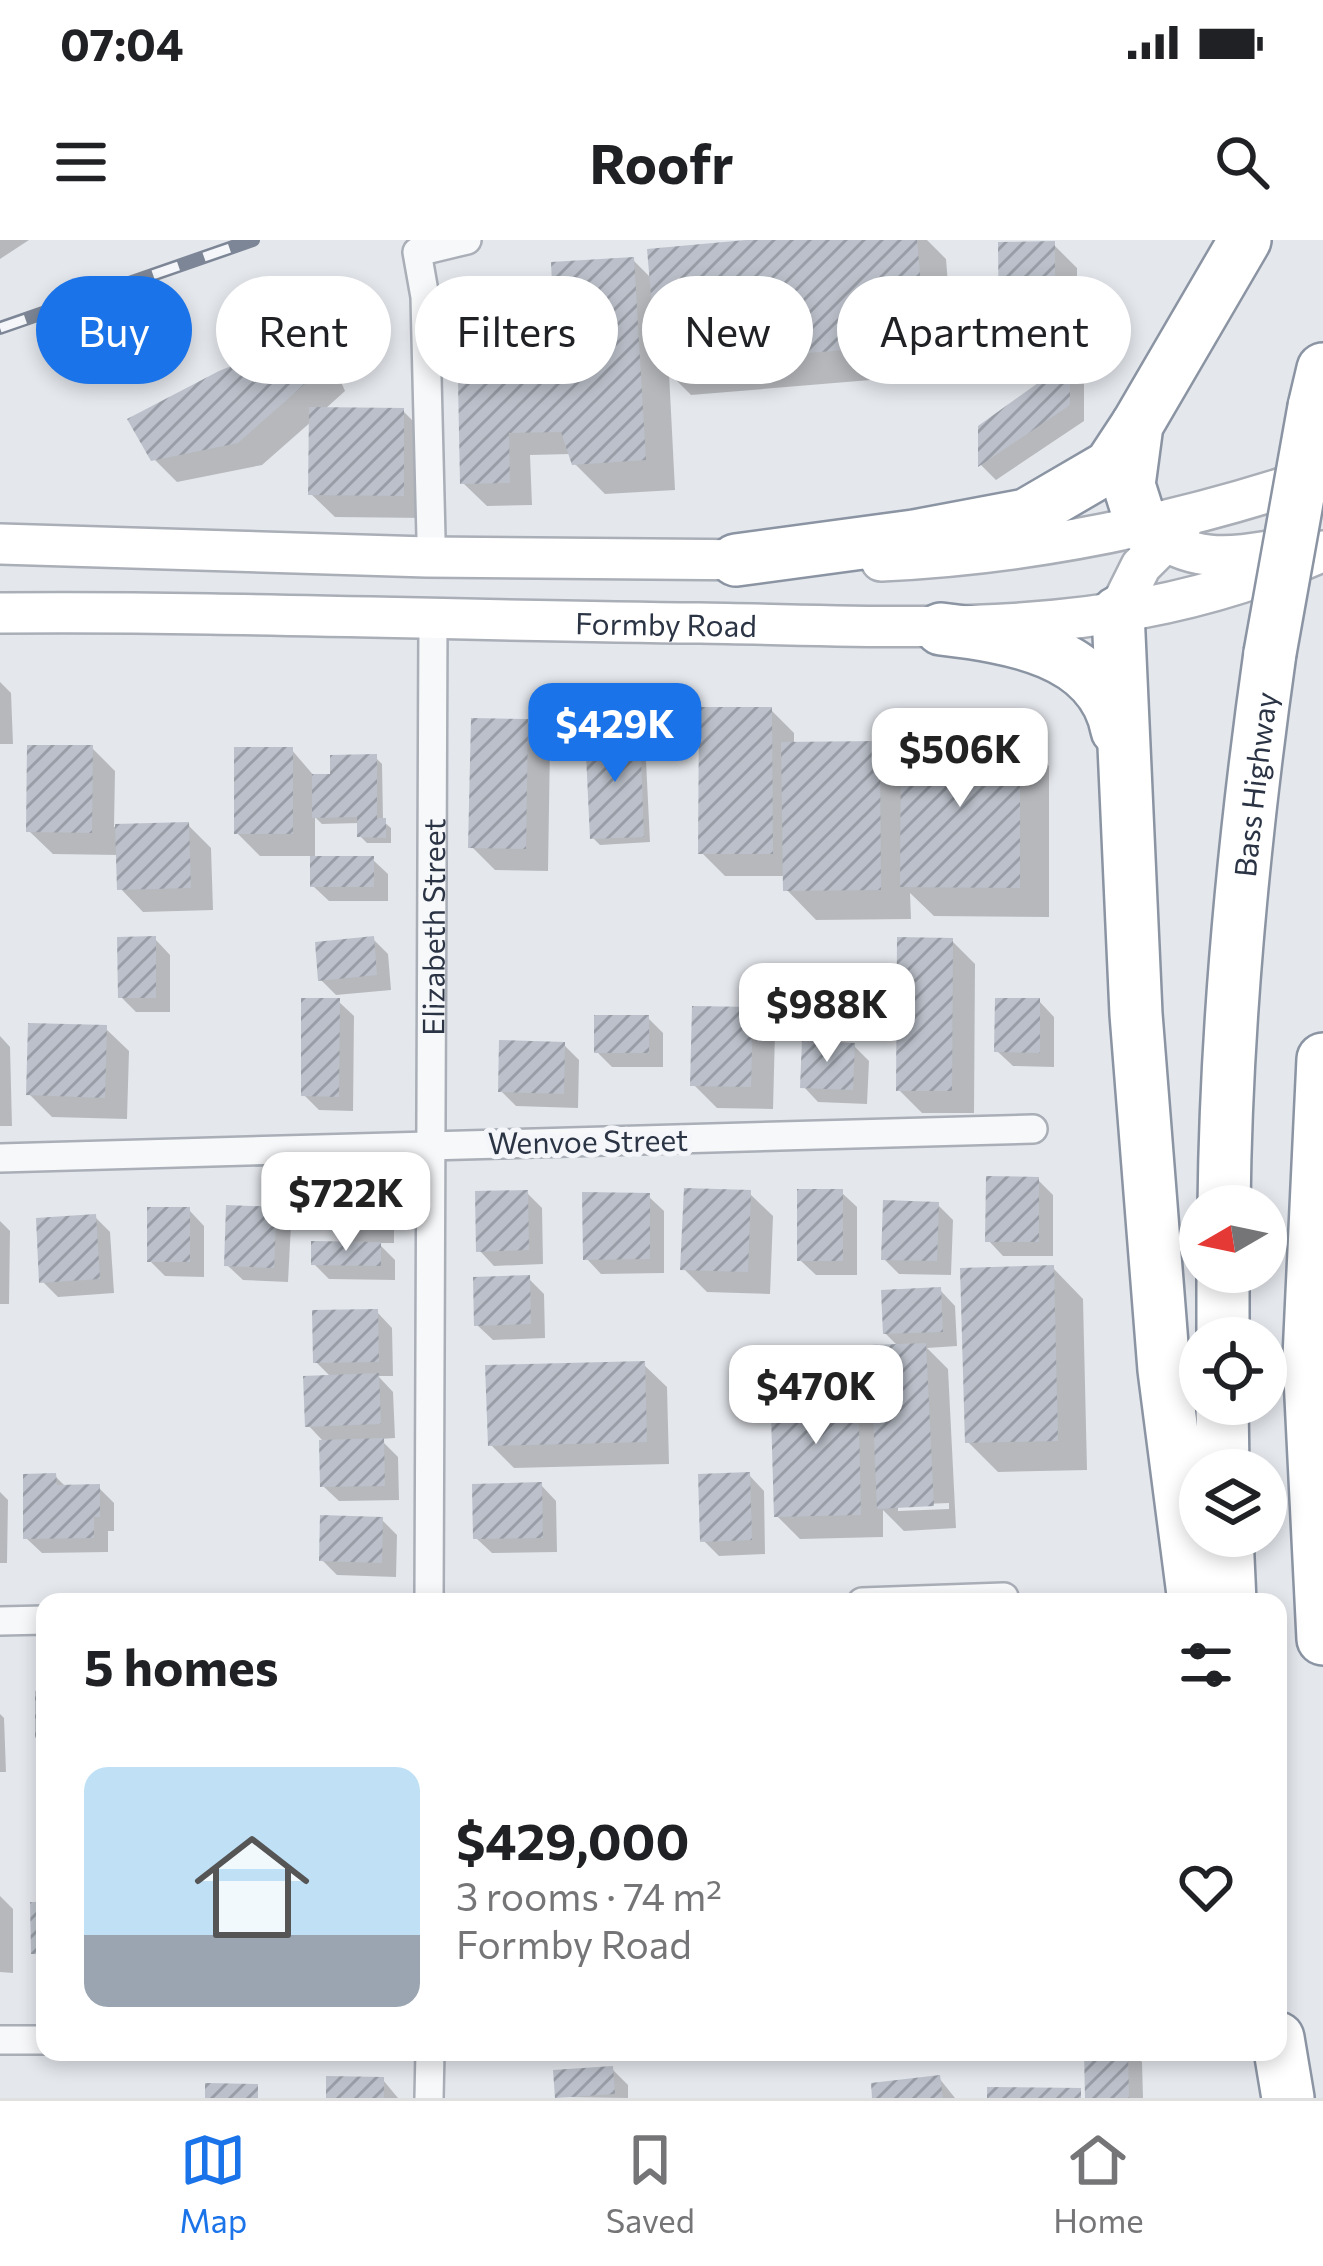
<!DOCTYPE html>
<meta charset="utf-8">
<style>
body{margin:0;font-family:Commissioner,sans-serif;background:#f6f6f6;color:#202124;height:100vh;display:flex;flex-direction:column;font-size:45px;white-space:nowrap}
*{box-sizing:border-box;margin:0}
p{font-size:39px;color:#757577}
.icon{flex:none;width:66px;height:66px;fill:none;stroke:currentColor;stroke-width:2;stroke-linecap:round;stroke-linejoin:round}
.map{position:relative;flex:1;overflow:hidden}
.side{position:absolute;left:36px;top:1353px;width:1251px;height:468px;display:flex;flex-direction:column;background:#fff;border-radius:24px;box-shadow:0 6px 18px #0003}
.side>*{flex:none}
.top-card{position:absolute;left:36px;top:36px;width:1251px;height:108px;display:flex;gap:24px}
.needle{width:78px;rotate:261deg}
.fabs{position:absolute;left:1179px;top:945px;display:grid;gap:24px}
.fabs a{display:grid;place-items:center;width:108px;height:108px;border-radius:50%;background:#fff;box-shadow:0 6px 18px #0003;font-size:60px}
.price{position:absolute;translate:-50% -102px;padding:0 27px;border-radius:24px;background:#fff;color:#222;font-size:39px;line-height:78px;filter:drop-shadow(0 3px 6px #0008)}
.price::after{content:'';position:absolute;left:50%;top:72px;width:36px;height:27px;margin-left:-18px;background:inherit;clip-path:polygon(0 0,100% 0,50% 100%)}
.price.selected{background:#1a73e8;color:#fff}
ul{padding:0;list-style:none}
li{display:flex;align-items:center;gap:36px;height:300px;padding:0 48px}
li span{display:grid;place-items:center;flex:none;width:336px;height:240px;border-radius:24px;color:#555}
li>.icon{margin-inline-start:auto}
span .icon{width:144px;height:144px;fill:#fffc;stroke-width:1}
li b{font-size:51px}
h2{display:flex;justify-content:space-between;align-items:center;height:144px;padding:0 48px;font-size:51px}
.chip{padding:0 42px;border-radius:54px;background:#fff;box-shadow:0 6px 18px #0003;font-size:42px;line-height:108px}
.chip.selected{background:#1a73e8;color:#fff}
.status{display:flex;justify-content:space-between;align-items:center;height:84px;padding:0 60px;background:#fff;direction:ltr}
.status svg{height:33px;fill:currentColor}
header{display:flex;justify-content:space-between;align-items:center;height:156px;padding:0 48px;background:#fff;font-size:54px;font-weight:700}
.menu{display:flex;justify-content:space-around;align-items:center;height:168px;border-top:3px solid #e0e0e0;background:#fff;font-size:33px;color:#757577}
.menu a{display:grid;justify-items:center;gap:6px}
.menu .selected{color:#1a73e8}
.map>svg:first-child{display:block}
.shadow{fill:#0003;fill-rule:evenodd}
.building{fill:url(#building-hatch)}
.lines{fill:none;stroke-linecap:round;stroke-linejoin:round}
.street-casing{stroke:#a9aeb7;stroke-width:32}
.secondary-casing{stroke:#a9aeb7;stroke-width:44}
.highway-casing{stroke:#8b94a3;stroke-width:56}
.street{stroke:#f7f8fa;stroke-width:27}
.secondary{stroke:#fff;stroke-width:39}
.highway{stroke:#fff;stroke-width:51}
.rail-casing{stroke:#7d8696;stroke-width:14}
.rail{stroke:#f4f6f9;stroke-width:9;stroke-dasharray:27;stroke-linecap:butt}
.highway-bridge-casing{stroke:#8b94a3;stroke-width:56;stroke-linecap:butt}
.highway-bridge{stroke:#fff;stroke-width:51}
.labels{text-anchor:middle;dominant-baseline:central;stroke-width:10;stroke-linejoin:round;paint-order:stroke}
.street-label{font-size:30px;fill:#2b3445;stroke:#f4f6f9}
</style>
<div class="status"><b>07:04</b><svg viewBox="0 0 49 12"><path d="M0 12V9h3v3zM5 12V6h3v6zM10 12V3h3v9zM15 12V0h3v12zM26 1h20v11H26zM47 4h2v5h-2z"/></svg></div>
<header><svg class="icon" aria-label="menu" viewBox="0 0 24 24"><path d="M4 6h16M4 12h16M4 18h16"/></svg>Roofr<svg class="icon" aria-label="search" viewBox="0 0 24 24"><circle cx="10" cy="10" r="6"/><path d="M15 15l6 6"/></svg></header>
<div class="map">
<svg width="1323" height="1858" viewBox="0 0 1323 1858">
<defs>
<pattern id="building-hatch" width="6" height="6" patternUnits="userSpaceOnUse" patternTransform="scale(3)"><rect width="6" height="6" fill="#bbc0ca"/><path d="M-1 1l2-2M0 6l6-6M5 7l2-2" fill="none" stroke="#989da6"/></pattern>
</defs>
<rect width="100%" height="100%" fill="#e4e7ec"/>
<!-- shadow -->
<g class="shadow">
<path d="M0,0h29l-29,19z"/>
<path d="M781,0h146l19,19 9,114 -264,22 -22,-22 6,117 -70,4 -31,-31 -3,-9 -41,1 2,50 -45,1 -24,-23 40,-99 54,-69 76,-55 20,20z"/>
<path d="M1053,4l24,24v96h-7l14,14v43l-88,59 -15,-15v-38l87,-63 -43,1 -23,-24z"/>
<path d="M309,98l23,23 13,30 -21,19 79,1 23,23v84l-91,-1 -24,-23 1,-73 -50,44 -85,17 -23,-23z"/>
<path d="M0,442l11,11 2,51h-13z"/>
<path d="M771,470l23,23v12l84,-1 25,25 116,-33 30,30v151l-115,-1 -24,-23 1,26 -95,1 -30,-31v-13h-61l-24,-24z"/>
<path d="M527,482l23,23 -2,126 -53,-1 -24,-24z"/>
<path d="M638,493l7,7 5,102 -50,3 -7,-7z"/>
<path d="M92,508l23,23 -1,56 74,-2 23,23 2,62 -70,2 -23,-24 -1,-33 -66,-1 -24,-23z"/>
<path d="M291,509l24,28h18l42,-20 7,7 1,57 8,7v15h-24l-7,-7v-13l-38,1 -7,-7v42h57l16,15v27h-59l-16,-15v-30h-53l-23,-23z"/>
<path d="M155,699l15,16v57h-34l-15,-15z"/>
<path d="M373,699l15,15 3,36 -55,5 -15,-15z"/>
<path d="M952,701l23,23 -1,149h-52l-23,-23z"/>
<path d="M338,761l16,15 -1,95 -34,-1 -15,-15z"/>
<path d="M1039,761l15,16v50l-41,-1 -16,-15z"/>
<path d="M751,770l24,23 -2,76 -56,-1 -23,-23z"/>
<path d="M648,778l15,15v34h-51l-15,-15z"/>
<path d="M105,788l24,23 -2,68 -75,-2 -23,-23z"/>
<path d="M0,796l10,11 2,79h-12z"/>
<path d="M564,805l15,15 -1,48 -62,-2 -15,-15z"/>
<path d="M854,806l15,15 -2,43 -49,-2 -15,-16z"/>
<path d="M1038,940l15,15v61h-50l-15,-16z"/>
<path d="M841,952l16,15v68h-41l-16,-15z"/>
<path d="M527,953l15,15 1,56 -49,2 -15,-16z"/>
<path d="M749,953l24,23 -3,78 -63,-2 -24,-24z"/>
<path d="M379,955l15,15v33h-16l17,17v20l-66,-1 -15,-15 40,-19 -17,-18z"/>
<path d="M648,956l16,15v62l-63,1 -15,-16z"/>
<path d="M938,965l15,15 -2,55 -52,-1 -15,-15z"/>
<path d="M189,970l15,16v51l-39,-1 -15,-15z"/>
<path d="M275,970l16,15 -3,57 -45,-2 -16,-15z"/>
<path d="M95,977l15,15 4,61 -56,4 -16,-16z"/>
<path d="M0,981l10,10 -1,73h-9z"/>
<path d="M1053,1028l30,31 4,171 -89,2 -30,-30z"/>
<path d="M528,1038l16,16 1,44 -52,2 -16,-15z"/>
<path d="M940,1050l15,16 2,40 -30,2 21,21 8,159 -52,3 -21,-21v27l-83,2 -23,-23 79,-136 19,19 24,-52 -14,-14zM949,1263v6l-51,2v-6z"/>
<path d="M377,1072l15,16 1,48h-15l15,16 2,46 -15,1 18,18 1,43 -60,1 -16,-15 -1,-46 -14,-15 24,-47 -16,-16z"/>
<path d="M643,1124l24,23 2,77 -155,4 -23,-23z"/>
<path d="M749,1235l15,16 1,63 -46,2 -16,-16z"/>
<path d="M55,1236l12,12 31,-1 16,16v28h-6v21l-66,1 -16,-15z"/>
<path d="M541,1245l15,16 1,51 -65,1 -16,-15z"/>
<path d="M0,1252l8,8 -1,63h-7z"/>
<path d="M382,1280l15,15 -1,42 -59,-2 -15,-15z"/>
<path d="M0,1474l4,4 2,54h-6z"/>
<path d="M0,1656l13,13v64l-13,-1z"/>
<path d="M1087,1812h45l10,10 1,36h-55z"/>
<path d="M612,1829l16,16v13l-70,-1z"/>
<path d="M939,1838l16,20h-80z"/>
<path d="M383,1840l15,18h-69z"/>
</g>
<!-- building -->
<g class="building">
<path d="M746,0h171l9,103 -269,23 -10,-117z"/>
<path d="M1055,1v101l-56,1 -1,-101z"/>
<path d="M634,17l12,203 -74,5 -11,-33 -52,1 1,50 -50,1 -2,-102 42,-1 -2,-72 55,-2 -2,-45z"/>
<path d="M310,94l14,33 -86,76 -87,18 -24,-42 92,-48z"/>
<path d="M1070,120v45l-92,62v-41z"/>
<path d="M309,167l95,1v88l-96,-1z"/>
<path d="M699,467h73l1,147h-75z"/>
<path d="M471,478l57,1 -2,130 -58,-1z"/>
<path d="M640,490l4,107 -54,2 -5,-106z"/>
<path d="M901,492l119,1v155l-120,-1z"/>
<path d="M880,501l1,149 -98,1 -2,-149z"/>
<path d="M27,505h66l-1,88 -66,-1z"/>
<rect x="234" y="507" width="59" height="87"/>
<path d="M377,514v64h9v20l-29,-1v-20l-45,1v-44h18v-19z"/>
<path d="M189,582l2,66 -74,2 -2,-66z"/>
<rect x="310" y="616" width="64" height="31"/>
<path d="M156,696v62h-38l-1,-61z"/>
<path d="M374,696l3,39 -59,6 -3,-39z"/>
<path d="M897,697l56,1 -1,153h-56z"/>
<path d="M301,758h39l-1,99 -38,-1z"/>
<path d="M995,758h45v55l-46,-1z"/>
<path d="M692,766l61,1 -2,80 -61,-1z"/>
<rect x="594" y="775" width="55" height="38"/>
<path d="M28,783l79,2 -2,73 -79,-3z"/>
<path d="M499,800l66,2 -1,52 -66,-2z"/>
<path d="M802,800l53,3 -2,47 -53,-2z"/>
<path d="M986,936l53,1v65h-54z"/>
<path d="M684,948l67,2 -3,82 -68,-2z"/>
<rect x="797" y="949" width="46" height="72"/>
<path d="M528,950l1,60 -53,2 -1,-61z"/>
<path d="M334,951l46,1v37h-47z"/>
<path d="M582,952l68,1v66l-67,1z"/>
<path d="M883,960l56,2 -2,59 -56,-1z"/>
<path d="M226,965l51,2 -3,61 -50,-2z"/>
<rect x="147" y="967" width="43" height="55"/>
<path d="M96,974l4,65 -61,4 -3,-65z"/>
<path d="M311,1001l70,1v24l-70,-1z"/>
<path d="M1054,1025l4,176 -93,2 -5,-175z"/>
<path d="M530,1035l1,49 -57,2 -1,-49z"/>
<path d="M941,1047l2,45 -60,2 -2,-44z"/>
<path d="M378,1069l1,53 -66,1 -1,-53z"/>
<path d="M926,1103l8,163 -57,3 -7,-164z"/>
<path d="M645,1121l2,81 -159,4 -3,-81z"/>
<path d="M379,1133l2,51 -76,3 -2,-51z"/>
<path d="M858,1137l3,138 -87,2 -4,-138z"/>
<path d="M384,1198l1,48 -65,1 -1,-47z"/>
<path d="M750,1232l2,68 -52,2 -2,-68z"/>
<path d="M56,1233l1,12 43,-1v33h-6v21l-71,1v-65z"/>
<path d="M542,1242l1,56 -70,1 -1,-55z"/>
<path d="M320,1275l63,2 -1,46 -63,-2z"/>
<rect x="35" y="1451" width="10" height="47"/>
<path d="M30,1662h15v52h-14z"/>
<path d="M1084,1812h44l1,46h-44z"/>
<path d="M613,1826l2,28 -60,4 -2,-28z"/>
<path d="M940,1835l3,23h-71l-1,-15z"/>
<path d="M326,1836l58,1v21h-58z"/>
<path d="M205,1843l53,1v14h-53z"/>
<path d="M987,1847l94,1v10h-94z"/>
</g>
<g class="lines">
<defs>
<g id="street">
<path d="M427,317l4,-19 -6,-241 -8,-45 50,-12"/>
<path d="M0,918l1033,-29"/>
<path id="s1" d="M429,1362l4,-982"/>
<path d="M862,1362l142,-5"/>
<path d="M0,1381l45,-1"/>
<path d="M0,1800h45"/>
<path d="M429,1858l1,-46"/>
</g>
<g id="secondary">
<path d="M1142,286c53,41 90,31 152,21"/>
<path d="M0,304l427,13 335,3"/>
<path d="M881,321c152,-7 297,-37 441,-86"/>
<path d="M1118,372l23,-46 40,-40"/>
<path id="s2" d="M0,373c233,-2 466,8 699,10 217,3 420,22 624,-72"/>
</g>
<g id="highway">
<path d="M1314,167l9,-38"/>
<path d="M1142,286l-13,-41 8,-60 108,-185"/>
<path d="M736,320l178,-24 112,-21 84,-49 27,-41"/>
<path d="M1118,372l18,402 28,356 30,232"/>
<path d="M941,389c67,8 161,21 176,101"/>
<path d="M1323,819l-14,298 14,282"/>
<path id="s3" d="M1224,966c2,-186 20,-369 46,-553"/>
<path d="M1223,1098v-66"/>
<path d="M1222,1164l1,66"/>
<path d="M1227,1296l3,66"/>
<path d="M1278,1798l10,60"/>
</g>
</defs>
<!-- street casing -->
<use href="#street" class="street-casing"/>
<!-- secondary casing -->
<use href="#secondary" class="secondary-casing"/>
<!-- highway casing -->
<use href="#highway" class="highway-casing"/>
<!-- street -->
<use href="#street" class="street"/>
<!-- secondary -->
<use href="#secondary" class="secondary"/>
<!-- highway -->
<use href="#highway" class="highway"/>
<defs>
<path id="rail" d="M0,88l253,-88"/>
</defs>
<!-- rail casing -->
<use href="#rail" class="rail-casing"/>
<!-- rail -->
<use href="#rail" class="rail"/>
<defs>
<path id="highway-bridge" d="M1270,413l44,-246"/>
</defs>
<!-- highway-bridge casing -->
<use href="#highway-bridge" class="highway-bridge-casing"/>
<!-- highway-bridge -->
<use href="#highway-bridge" class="highway-bridge"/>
</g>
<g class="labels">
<!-- street labels -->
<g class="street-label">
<text stroke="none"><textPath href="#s2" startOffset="666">Formby Road</textPath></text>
<text stroke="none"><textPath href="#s3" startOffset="423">Bass Highway</textPath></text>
<text stroke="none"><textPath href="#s1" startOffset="675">Elizabeth Street</textPath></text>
<text transform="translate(588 900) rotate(-1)">Wenvoe Street</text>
</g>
</g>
</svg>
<div class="fabs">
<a><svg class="needle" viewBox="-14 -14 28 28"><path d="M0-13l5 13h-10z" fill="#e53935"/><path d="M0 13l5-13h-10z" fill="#757577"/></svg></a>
<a><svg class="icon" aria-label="locate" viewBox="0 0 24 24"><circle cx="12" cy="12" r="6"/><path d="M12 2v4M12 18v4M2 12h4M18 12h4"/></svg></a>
<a><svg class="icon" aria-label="layers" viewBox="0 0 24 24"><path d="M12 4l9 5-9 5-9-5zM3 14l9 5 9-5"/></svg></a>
</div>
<b class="price selected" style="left:615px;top:545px">$429K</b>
<b class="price" style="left:960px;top:570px">$506K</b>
<b class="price" style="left:827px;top:825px">$988K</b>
<b class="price" style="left:346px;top:1014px">$722K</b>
<b class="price" style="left:816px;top:1207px">$470K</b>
<div class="top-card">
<a class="chip selected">Buy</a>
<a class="chip">Rent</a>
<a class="chip">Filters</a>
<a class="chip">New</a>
<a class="chip">Apartment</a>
</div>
<section class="side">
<h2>5 homes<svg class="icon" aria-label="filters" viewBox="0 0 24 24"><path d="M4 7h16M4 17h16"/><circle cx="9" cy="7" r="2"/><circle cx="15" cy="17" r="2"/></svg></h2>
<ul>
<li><span style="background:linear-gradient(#bfe0f5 70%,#9aa5b1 0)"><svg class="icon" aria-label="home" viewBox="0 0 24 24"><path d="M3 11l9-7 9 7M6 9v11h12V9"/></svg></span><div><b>$429,000</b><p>3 rooms · 74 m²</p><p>Formby Road</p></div><svg class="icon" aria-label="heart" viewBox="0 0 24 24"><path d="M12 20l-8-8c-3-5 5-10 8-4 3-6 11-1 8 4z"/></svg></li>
</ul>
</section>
</div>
<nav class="menu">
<a class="selected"><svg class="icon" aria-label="map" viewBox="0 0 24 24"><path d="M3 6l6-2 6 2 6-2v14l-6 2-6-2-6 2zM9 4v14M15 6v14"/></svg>Map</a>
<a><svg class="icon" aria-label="saved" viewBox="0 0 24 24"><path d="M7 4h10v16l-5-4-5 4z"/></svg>Saved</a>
<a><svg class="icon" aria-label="home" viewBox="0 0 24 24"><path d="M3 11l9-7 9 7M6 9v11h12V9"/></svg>Home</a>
</nav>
